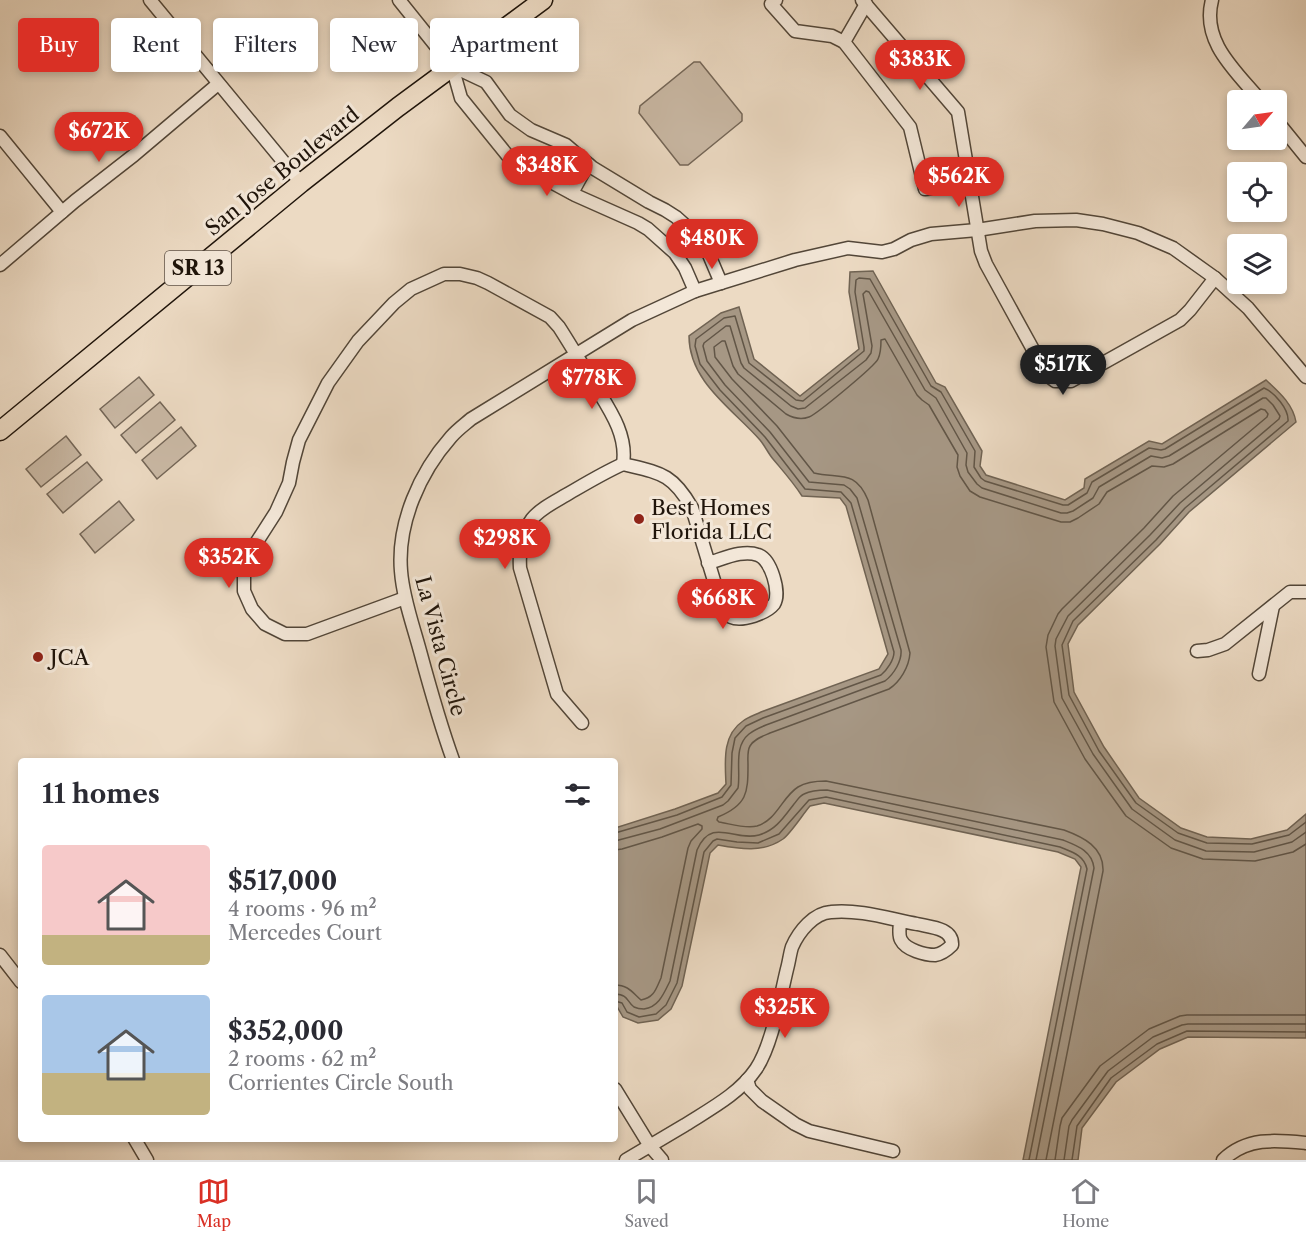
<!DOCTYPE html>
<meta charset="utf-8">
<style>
body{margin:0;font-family:"Libre Caslon Text",serif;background:#f7f7f7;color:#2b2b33;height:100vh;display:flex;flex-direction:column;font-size:22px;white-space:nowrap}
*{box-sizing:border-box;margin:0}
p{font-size:20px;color:#7c7c81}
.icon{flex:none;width:33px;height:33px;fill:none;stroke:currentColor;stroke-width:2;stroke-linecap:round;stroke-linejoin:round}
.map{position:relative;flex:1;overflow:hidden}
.side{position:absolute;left:18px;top:758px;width:600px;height:384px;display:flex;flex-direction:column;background:#fff;border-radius:6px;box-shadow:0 3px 9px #0003}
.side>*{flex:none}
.banner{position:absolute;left:18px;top:18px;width:600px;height:54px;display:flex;gap:12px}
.needle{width:39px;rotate:61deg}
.fabs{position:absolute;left:1227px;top:90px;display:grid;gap:12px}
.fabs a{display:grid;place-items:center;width:60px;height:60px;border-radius:6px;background:#fff;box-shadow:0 3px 9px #0003;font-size:30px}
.price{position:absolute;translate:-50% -51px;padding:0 14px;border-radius:21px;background:#d93025;color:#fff;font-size:20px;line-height:39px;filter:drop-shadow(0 2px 3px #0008)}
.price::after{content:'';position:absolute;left:50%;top:36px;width:18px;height:14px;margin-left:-9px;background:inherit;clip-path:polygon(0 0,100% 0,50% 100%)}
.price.on{background:#222;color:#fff}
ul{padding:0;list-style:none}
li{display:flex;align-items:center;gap:18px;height:150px;padding:0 24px}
li span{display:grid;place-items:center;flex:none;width:168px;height:120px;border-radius:6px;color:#555}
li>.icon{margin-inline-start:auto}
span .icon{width:72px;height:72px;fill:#fffc;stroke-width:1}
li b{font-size:26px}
h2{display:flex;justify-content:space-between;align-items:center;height:72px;padding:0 24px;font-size:26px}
.tag{padding:0 21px;border-radius:6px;background:#fff;box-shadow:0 3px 9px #0003;font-size:21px;line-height:54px}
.tag.on{background:#d93025;color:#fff}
.menu{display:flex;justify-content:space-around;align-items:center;height:84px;border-top:2px solid #e1e1e2;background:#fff;font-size:16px;color:#7c7c81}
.menu a{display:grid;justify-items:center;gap:3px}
.menu .on{color:#d93025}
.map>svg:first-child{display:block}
.green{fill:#c9b8a4;stroke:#746657;stroke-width:1.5}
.water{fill:#a69784;stroke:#706353;stroke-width:1.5}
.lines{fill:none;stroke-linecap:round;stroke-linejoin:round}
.shore{stroke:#625647;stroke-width:1.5}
.street-casing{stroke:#524638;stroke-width:15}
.primary-casing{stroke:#1f140a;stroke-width:21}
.street{stroke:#f3e7d8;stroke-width:12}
.primary{stroke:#ecdac3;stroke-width:18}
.poi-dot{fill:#8f2418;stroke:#f3e7d8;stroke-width:2}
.labels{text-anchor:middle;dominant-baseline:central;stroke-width:6;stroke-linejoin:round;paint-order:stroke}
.shield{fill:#f3e7d8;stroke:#5f5348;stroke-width:1.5}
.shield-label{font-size:20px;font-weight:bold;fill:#1f140a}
.street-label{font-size:21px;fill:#1f140a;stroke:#f3e7d8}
.poi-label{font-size:21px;fill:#1f140a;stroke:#f3e7d8;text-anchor:start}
</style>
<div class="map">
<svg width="1306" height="1160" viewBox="0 0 1306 1160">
<rect width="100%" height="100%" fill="#ecdac3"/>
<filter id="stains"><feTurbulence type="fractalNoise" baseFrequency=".00333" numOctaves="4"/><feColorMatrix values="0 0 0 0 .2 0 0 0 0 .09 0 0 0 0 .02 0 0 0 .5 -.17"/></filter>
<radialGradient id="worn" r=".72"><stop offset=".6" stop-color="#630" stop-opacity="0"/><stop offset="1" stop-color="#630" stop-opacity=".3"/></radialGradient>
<!-- green -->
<g class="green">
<path d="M694,62h6l42,52v7l-54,44h-8l-41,-52 1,-7z"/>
<path d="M139,377l15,18 -39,33 -15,-19z"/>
<path d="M160,402l15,18 -39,33 -15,-18z"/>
<path d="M181,427l15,19 -39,33 -15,-19z"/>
<path d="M66,436l15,19 -40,32 -15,-18z"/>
<path d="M87,462l15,18 -39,33 -16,-19z"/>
<path d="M119,501l15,19 -39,33 -15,-19z"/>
</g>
<!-- water -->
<path class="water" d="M873,271l63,112 9,4 37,64 -2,15 6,9 79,25 19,-12 1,-9 64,-38 13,3 104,-64c13,12 27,24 30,42l-107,90 -29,32 -82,81 -10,19 6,48 30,55 35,51 42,30 26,9 44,2 36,-9 19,-16v224l-118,-1 -28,12 -44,33 -34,46 -4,32h-55l58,-293 -6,-8 -17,-7 -234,-49 -14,3c-7,8 -19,27 -27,33 -20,14 -43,10 -65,6l-8,8 -28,133 -11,23 -13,11 -20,3 -15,-6 -8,-14v-175l60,-19 43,-16 8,-9c-1,-22 -4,-49 17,-63 5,-4 12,-6 18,-9l118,-43 9,-15 -42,-148 -6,-8 -38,-2c-9,-14 -19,-25 -29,-37 -5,-6 -8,-13 -13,-19 -27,-31 -71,-58 -71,-104l32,-23 18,-6 15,52 46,37 59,-47 -10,-57 1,-20z"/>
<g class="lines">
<!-- shore -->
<g class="shore">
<path d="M615,833l62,-18 45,-18 9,-12 1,-32 3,-15 11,-12 17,-8 118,-43c6,-5 13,-15 13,-23l-43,-149 -10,-11 -36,-3 -40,-52 -45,-47 -20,-26 -5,-18 1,-7 28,-21 11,-2 14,47 47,37 7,1 61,-50v-4l-9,-55 1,-12 3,-2 11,1 61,107 10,6 34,59 -1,16 7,11 4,3 78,24h5l19,-12 5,-11 57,-34 12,2 4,-1 99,-61c10,4 25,21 24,33l-103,87 -29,32 -83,81 -11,24 7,50 30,56 37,52 42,30 29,10 45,1 37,-9 17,-13"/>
<path d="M615,841l45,-12 63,-24 5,-4 10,-13c3,-18 -5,-41 11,-54 5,-4 12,-7 17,-9l119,-44c9,-7 17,-20 16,-31l-44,-152 -7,-9 -6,-4 -35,-3 -39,-50 -45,-47 -18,-24 -4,-15 1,-3 22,-17h4l11,37 3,5 47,38 7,3 7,-1 61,-48 5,-7 1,-7 -9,-52 3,-3 3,1 56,98 11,8 31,55 -1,12 2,7 9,12 5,4 79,25h6l6,-2 20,-13 6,-11 52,-31 11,2 7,-2 94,-58h3l7,7 7,11 -1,3 -99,84 -30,32 -82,81 -12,23 -1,7 7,52 31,56 39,55 43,31 31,11 48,1 38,-10 14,-10"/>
<path d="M615,850l7,-1 40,-12 36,-13 4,2v3l-11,12 -3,7 -27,130c-5,11 -7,20 -20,22 -9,-8 -13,-15 -26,-15"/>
<path d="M615,994c14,1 11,7 19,13 4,2 6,2 10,2 15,-2 20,-16 26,-28l27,-131c15,-34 37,-8 62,-15 17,-5 25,-18 35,-31 3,-3 5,-8 10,-10 6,-3 16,-4 23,-4l236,50c15,6 29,11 31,28l-58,292"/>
<path d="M615,1001l7,2 5,9 12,5 17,-3 10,-9 11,-22 27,-131 9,-11 4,-2 20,3 21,1 21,-9 30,-34 17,-3 234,50c12,5 24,8 27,22l-58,291"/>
<path d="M1046,1160l57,-289c1,-24 -20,-34 -39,-41l-238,-49c-9,0 -20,1 -28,6 -16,10 -21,33 -41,39 -11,3 -26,-2 -38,-4l-2,-2 1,-3c29,-12 30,-24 30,-52 0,-6 -1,-14 2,-19 4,-7 13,-10 20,-13l119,-44c11,-7 20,-22 21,-36l-42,-153c-13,-31 -29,-21 -54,-27l-37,-47 -45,-47 -17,-22 -1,-10 8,-6h3l8,25 5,8 48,40c7,4 15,6 23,3 8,-3 66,-51 69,-58 3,-6 3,-12 3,-19l4,-1 32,56 5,5 7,5 29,50 -1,12 3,9 10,15 10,6 81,25h9l8,-4 21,-14 8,-12 45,-26 12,1 9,-3 88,-55 4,1 3,4 -1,3 -94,79 -29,32 -82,81 -4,5 -10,21 -2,12 8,55 31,57 41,57 45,32 32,11 52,2 38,-9 13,-8"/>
<path d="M1055,1160l5,-34 2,-8 38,-52 49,-37 31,-13 7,-1h119"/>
<path d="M1064,1160l5,-34 3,-6 36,-49 45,-34 29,-12 6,-1h118"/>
<path d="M1072,1160l5,-34 34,-48 46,-34 30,-13 119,1"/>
</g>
<defs>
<g id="street">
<path d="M150,0l151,183"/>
<path d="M399,0l53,66 9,32 51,63 63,34 63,28 10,6 27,24 10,15 10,23"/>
<path d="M776,0l-5,4 24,27 37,5 12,6 66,85 15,62 46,-5"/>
<path d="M862,0l96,112 23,139 5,13 61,111 8,6h16l109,-61 10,-10 25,-32"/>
<path d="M1212,0c-11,42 24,71 48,100"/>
<path d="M844,42l22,-38"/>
<path d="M452,66l34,16 24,33 21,15 35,15 27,23 56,34 16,8 11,7 20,18 11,15 14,33"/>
<path d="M1276,120l30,37"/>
<path d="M0,136l62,76"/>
<path d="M572,193l16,-29"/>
<path d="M0,265l75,-64 59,-46 84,-71"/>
<path d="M623,464c37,9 49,9 69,44l30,99c2,3 6,9 9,10 11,5 36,-4 43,-13 7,-11 -3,-45 -16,-49 -15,-6 -35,4 -50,8"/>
<path d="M405,598l-98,36h-22l-20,-10 -13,-15 -8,-18v-20l7,-20 25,-39 13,-29 4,-21 6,-22 29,-57 30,-42 36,-38 17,-14 33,-15h16l17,4 11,5 62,34 9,10c11,17 21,34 32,52 15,26 37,53 32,85"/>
<path d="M1197,651l11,-1 17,-6 65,-52h16"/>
<path d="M1259,674l14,-68"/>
<path d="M582,723l-25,-29 -37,-126c-1,-18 1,-34 12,-49 8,-10 22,-17 34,-24 19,-11 37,-22 57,-31"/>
<path d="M453,760c-13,-36 -23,-72 -33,-109 -7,-26 -17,-53 -19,-80 -4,-48 19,-99 50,-134 6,-7 13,-12 20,-18l161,-99 63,-29 100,-31 53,-12 34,4 12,-3 17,-9 20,-6 46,-4 58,-9 41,-1 27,4 35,9 35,15 42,30 33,30 58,69"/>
<path d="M0,955l21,27"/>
<path d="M747,1080l3,9 12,12 33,23 14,7 84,20"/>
<path d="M615,1089l35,57 12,14"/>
<path d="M134,1138l13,22"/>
<path d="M626,1160c20,-12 39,-23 59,-35 25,-16 54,-31 71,-56 16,-24 24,-71 31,-100 2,-7 3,-16 5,-22 7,-16 22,-34 39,-35 28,-3 59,7 86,12 13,3 36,4 35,21 -5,5 -10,9 -17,10 -10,0 -29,-5 -34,-15 -3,-5 -1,-13 -1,-19"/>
<path d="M1223,1160c24,-23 52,-20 83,-17"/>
</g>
<path id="primary" d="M0,431l301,-248 97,-76 145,-107"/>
</defs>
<!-- street casing -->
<use href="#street" class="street-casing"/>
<!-- primary casing -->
<use href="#primary" class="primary-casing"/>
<!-- street -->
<use href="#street" class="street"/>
<!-- primary -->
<use href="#primary" class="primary"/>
</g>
<!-- markers -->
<g class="poi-dot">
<circle cx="639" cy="519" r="6"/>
<circle cx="38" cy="657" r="6"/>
</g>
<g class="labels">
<!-- shield labels -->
<rect class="shield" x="165" y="251" width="66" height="34" rx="4.5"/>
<g class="shield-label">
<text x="198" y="268">SR 13</text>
</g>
<!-- street labels -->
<g class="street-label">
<text transform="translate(282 171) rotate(-39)">San Jose Boulevard</text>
<text transform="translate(441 646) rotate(75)">La Vista Circle</text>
</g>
<!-- poi labels -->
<g class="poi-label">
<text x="651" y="507">Best Homes<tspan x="651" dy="24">Florida LLC</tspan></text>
<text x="50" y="657">JCA</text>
</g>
</g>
<rect width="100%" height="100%" filter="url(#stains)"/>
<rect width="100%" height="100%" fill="url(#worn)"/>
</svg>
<div class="fabs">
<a><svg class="needle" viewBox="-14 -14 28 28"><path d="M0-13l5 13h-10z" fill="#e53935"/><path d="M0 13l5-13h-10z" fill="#7c7c81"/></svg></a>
<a><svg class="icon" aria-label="locate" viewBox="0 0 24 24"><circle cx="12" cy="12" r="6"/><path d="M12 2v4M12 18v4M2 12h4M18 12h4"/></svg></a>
<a><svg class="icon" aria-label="layers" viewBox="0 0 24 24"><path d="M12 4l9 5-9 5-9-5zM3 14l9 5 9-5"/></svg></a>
</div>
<b class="price" style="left:920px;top:91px">$383K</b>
<b class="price" style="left:99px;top:163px">$672K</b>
<b class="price" style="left:547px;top:197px">$348K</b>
<b class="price" style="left:959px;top:208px">$562K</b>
<b class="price" style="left:712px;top:270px">$480K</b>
<b class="price on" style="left:1063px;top:396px">$517K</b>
<b class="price" style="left:592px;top:410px">$778K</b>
<b class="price" style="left:505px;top:570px">$298K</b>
<b class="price" style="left:229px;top:589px">$352K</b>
<b class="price" style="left:723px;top:630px">$668K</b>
<b class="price" style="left:785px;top:1039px">$325K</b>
<div class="banner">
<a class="tag on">Buy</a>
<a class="tag">Rent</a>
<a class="tag">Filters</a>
<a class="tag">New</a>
<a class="tag">Apartment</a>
</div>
<section class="side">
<h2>11 homes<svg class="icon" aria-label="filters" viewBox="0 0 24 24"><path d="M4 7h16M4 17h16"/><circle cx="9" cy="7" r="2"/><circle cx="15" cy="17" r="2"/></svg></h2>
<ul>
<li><span style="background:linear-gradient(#f6c9c9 75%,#c2b280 0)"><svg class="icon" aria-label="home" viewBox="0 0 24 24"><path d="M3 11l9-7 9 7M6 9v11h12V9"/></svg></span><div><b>$517,000</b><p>4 rooms · 96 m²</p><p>Mercedes Court</p></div></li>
<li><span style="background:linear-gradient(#a9c7e8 65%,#c2b280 0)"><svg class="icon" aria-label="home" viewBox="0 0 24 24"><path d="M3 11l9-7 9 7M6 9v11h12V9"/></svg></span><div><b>$352,000</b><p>2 rooms · 62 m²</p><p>Corrientes Circle South</p></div></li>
</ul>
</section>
</div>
<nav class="menu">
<a class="on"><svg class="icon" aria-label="map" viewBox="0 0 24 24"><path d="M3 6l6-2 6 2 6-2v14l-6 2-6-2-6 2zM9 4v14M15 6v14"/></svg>Map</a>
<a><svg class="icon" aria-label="saved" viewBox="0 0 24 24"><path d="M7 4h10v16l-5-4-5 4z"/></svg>Saved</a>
<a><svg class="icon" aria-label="home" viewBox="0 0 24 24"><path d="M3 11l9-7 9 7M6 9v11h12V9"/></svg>Home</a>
</nav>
